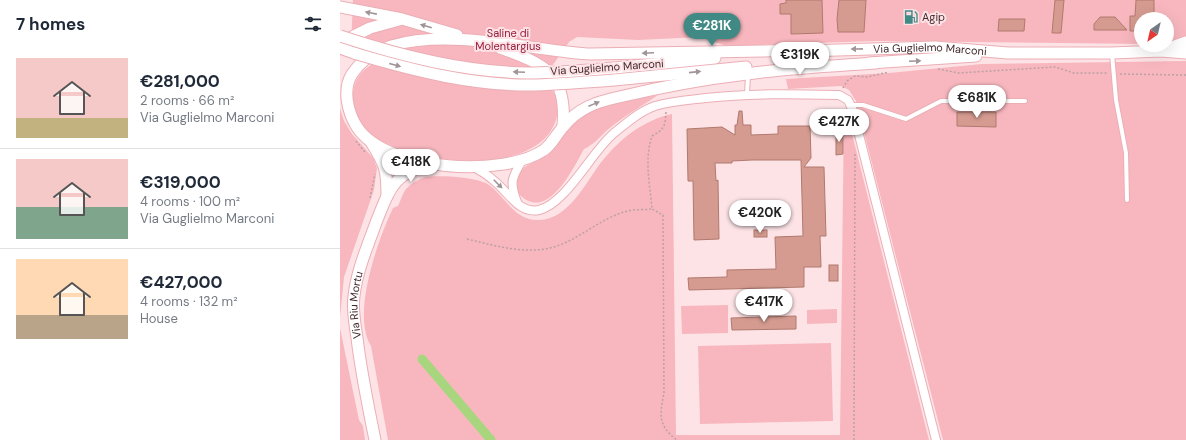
<!DOCTYPE html>
<meta charset="utf-8">
<style>
body{margin:0;font-family:"DM Sans",sans-serif;background:#f6f6f7;color:#1f2937;height:100vh;display:flex;flex-direction:column;font-size:15px;white-space:nowrap}
*{box-sizing:border-box;margin:0}
p{font-size:13px;color:#747a83}
.icon{flex:none;width:22px;height:22px;fill:none;stroke:currentColor;stroke-width:2;stroke-linecap:round;stroke-linejoin:round}
.map{position:relative;flex:1;overflow:hidden}
.panel{display:flex;flex-direction:column;background:#fff;width:340px}
.panel>*{flex:none}
.needle{width:26px;rotate:214deg}
.tools{position:absolute;left:794px;top:12px;display:grid;gap:8px}
.tools a{display:grid;place-items:center;width:40px;height:40px;border-radius:50%;background:#fff;box-shadow:0 4px 16px #0002;font-size:20px}
.price{position:absolute;translate:-50% -34px;padding:0 9px;border-radius:14px;background:#fff;color:#222;font-size:13px;line-height:26px;filter:drop-shadow(0 1px 2px #0008)}
.price::after{content:'';position:absolute;left:50%;top:24px;width:12px;height:9px;margin-left:-6px;background:inherit;clip-path:polygon(0 0,100% 0,50% 100%)}
.price.current{background:#418985;color:#fff}
ul{padding:0;list-style:none}
li{display:flex;align-items:center;gap:12px;height:100px;padding:0 16px}
li+li{border-top:1px solid #e0e1e3}
li span{display:grid;place-items:center;flex:none;width:112px;height:80px;border-radius:0px;color:#555}
li>.icon{margin-inline-start:auto}
span .icon{width:48px;height:48px;fill:#fffc;stroke-width:1}
li b{font-size:17px}
h2{display:flex;justify-content:space-between;align-items:center;height:48px;padding:0 16px;font-size:17px}
main{display:flex;flex:1;min-height:0}
.map>svg:first-child{display:block}
.green{fill:#f8b7be}
.lines{fill:none;stroke-linecap:round;stroke-linejoin:round}
.canal{stroke:#a8d67e;stroke-width:9}
.building{fill:#d59b90;stroke:#b1796e}
.service-casing{stroke:#ebaeb5;stroke-width:6}
.minor-casing{stroke:#ebaeb5;stroke-width:10}
.secondary-casing{stroke:#ebaeb5;stroke-width:13}
.path{stroke:#bba1a4;stroke-width:1.5;stroke-dasharray:2 2;stroke-linecap:butt}
.service{stroke:#fff;stroke-width:4}
.minor{stroke:#fff;stroke-width:8}
.secondary{stroke:#fff;stroke-width:11}
.secondary-bridge-casing{stroke:#ebaeb5;stroke-width:13;stroke-linecap:butt}
.secondary-bridge{stroke:#fff;stroke-width:11}
.oneway{fill:#a09496}
.labels{text-anchor:middle;dominant-baseline:central;stroke-width:4;stroke-linejoin:round;paint-order:stroke}
.poi-label{font-size:11px;fill:#422a2d;stroke:#fde3e6;text-anchor:start}
.park-label{font-size:11px;fill:#971e3f;stroke:#fde3e6}
.street-label{font-size:11px;fill:#422a2d;stroke:#fde3e6}
</style>
<main>
<section class="panel">
<h2>7 homes<svg class="icon" aria-label="filters" viewBox="0 0 24 24"><path d="M4 7h16M4 17h16"/><circle cx="9" cy="7" r="2"/><circle cx="15" cy="17" r="2"/></svg></h2>
<ul>
<li><span style="background:linear-gradient(#f6c9c9 75%,#c2b280 0)"><svg class="icon" aria-label="home" viewBox="0 0 24 24"><path d="M3 11l9-7 9 7M6 9v11h12V9"/></svg></span><div><b>€281,000</b><p>2 rooms · 66 m²</p><p>Via Guglielmo Marconi</p></div></li>
<li><span style="background:linear-gradient(#f6c9c9 60%,#7fa58c 0)"><svg class="icon" aria-label="home" viewBox="0 0 24 24"><path d="M3 11l9-7 9 7M6 9v11h12V9"/></svg></span><div><b>€319,000</b><p>4 rooms · 100 m²</p><p>Via Guglielmo Marconi</p></div></li>
<li><span style="background:linear-gradient(#ffd9b3 70%,#b9a48a 0)"><svg class="icon" aria-label="home" viewBox="0 0 24 24"><path d="M3 11l9-7 9 7M6 9v11h12V9"/></svg></span><div><b>€427,000</b><p>4 rooms · 132 m²</p><p>House</p></div></li>
</ul>
</section>
<div class="map">
<svg width="846" height="440" viewBox="0 0 846 440">
<rect width="100%" height="100%" fill="#fde3e6"/>
<!-- green -->
<g class="green">
<path d="M13,0h833v45l-19,-1v-25h-26v25l-265,-3 -150,5 -26,-9 -62,3 -61,-3 -8,5 -26,37c11,11 17,21 14,37 -14,65 -151,49 -189,16 -8,-8 -15,-21 -15,-32 -1,-24 12,-33 32,-43l-34,-11z"/>
<path d="M846,61v379h-243l-87,-339 -7,-11 -8,-4 -53,3 -2,-10 103,-6 93,-9z"/>
<path d="M318,95c-16,11 -32,20 -47,32 -9,7 -17,18 -27,22 -10,18 -35,71 -62,48 -6,-5 -7,-13 -5,-20 5,-13 21,-15 31,-23 10,-9 14,-23 24,-31 23,-20 57,-22 86,-28z"/>
<path d="M0,109l4,12 8,13 21,24 4,10 -3,22 -30,87 -4,40z"/>
<path d="M504,110l4,8 81,322h-541l-17,-94c-20,-32 7,-106 22,-138l5,-2c3,-6 5,-15 10,-19 4,-4 13,-9 18,-10 14,-2 52,0 63,8 17,12 25,36 50,35 31,-1 47,-39 64,-60 18,-22 41,-40 69,-46l4,321h164z"/>
<path d="M388,305v28l-46,1 -1,-28z"/>
<path d="M497,309v14l-30,1v-14z"/>
<path d="M0,328l19,92 4,6 2,14h-25z"/>
<path d="M491,343l2,78 -133,3 -2,-78z"/>
</g>
<g class="lines">
<!-- canal -->
<path class="canal" d="M82,359l69,81"/>
</g>
<!-- building -->
<g class="building">
<path d="M446,0h36l1,33 -32,1v-20h-11v-10l6,-1z"/>
<path d="M499,0h27l-2,32h-26l-1,-13z"/>
<path d="M715,0h9l-3,33h-9z"/>
<path d="M796,0h18v19h-13v12h-11v-15h5z"/>
<path d="M760,17h15l12,13h-33v-6z"/>
<path d="M659,19h26l-1,12h-26z"/>
<path d="M399,111h3l1,14h8v10l27,-1v-8h32l1,32 -7,9h20l2,69h-6l1,31h-17v20l-115,3 -1,-12 39,-1v-7l49,-1 -1,-32 28,-1 -2,-76h-49l-20,1v2h-17l1,18 2,-1 1,59 -25,1 -1,-59h-5l-1,-52 35,-2 13,8v-10h2z"/>
<path d="M617,112h39v15l-39,-1z"/>
<path d="M496,131h7v23l-7,1z"/>
<rect x="414" y="230" width="13" height="7"/>
<rect x="489" y="265" width="9" height="16"/>
<path d="M456,316v13l-64,1 -1,-12z"/>
</g>
<g class="lines">
<defs>
<g id="service">
<path d="M772,54l4,46 10,53 1,47"/>
<path d="M407,93l1,-17"/>
<path d="M510,105h13l43,14 35,-18h84"/>
</g>
<g id="minor">
<path d="M136,168c6,4 12,7 17,12 15,11 25,34 46,30 27,-6 53,-59 75,-77 13,-10 26,-22 41,-27 17,-5 34,-6 51,-8 45,-5 88,-4 133,-3l9,5 5,11 83,329"/>
<path d="M177,202c-8,-20 -5,-25 6,-43"/>
</g>
<g id="secondary">
<path d="M0,7l62,12 55,16"/>
<path d="M0,43l30,-15 29,-8"/>
<path d="M0,48l17,6"/>
<path d="M160,48c45,16 67,26 63,78"/>
<path d="M473,50l-222,4c-62,-2 -198,-43 -239,20 -10,16 -4,39 5,53 28,44 146,51 187,23 8,-6 12,-15 19,-23 15,-19 33,-25 56,-30 42,-10 85,-18 128,-23 42,-6 86,-8 129,-11"/>
<path d="M824,50l22,-8"/>
<path id="s1" d="M466,51l129,-4 73,6h104l49,-2 25,2"/>
<path d="M529,63l107,-7"/>
<path d="M274,68l101,-10"/>
<path d="M274,80l132,-13"/>
<path d="M31,142c14,23 16,26 16,54"/>
<path id="s2" d="M35,440c-7,-34 -14,-68 -18,-102 -2,-14 -5,-28 -3,-42 3,-26 14,-51 23,-76 13,-32 17,-47 53,-56"/>
</g>
</defs>
<!-- service casing -->
<use href="#service" class="service-casing"/>
<!-- minor casing -->
<use href="#minor" class="minor-casing"/>
<!-- secondary casing -->
<use href="#secondary" class="secondary-casing"/>
<!-- path -->
<g class="path">
<path d="M598,69l21,4 96,-6 19,6h34"/>
<path d="M780,74l66,1"/>
<path d="M503,88l4,-7 8,-5 12,1 22,-5"/>
<path d="M326,112c-1,14 -1,17 -14,24 -8,23 -2,49 0,73l11,6 1,178c-4,21 -7,32 13,47"/>
<path d="M16,141l9,11"/>
<path d="M30,198l5,-24"/>
<path d="M127,239c26,6 51,14 78,10 31,-5 53,-31 83,-38 7,-2 17,-1 24,-2"/>
<path d="M514,440l1,-287"/>
</g>
<!-- service -->
<use href="#service" class="service"/>
<!-- minor -->
<use href="#minor" class="minor"/>
<!-- secondary -->
<use href="#secondary" class="secondary"/>
<defs>
<g id="secondary-bridge">
<path d="M0,36c61,20 124,36 188,37 29,0 57,-3 86,-5"/>
<path d="M17,54c58,17 117,32 178,31 26,-1 53,-3 79,-5"/>
</g>
</defs>
<!-- secondary-bridge casing -->
<use href="#secondary-bridge" class="secondary-bridge-casing"/>
<!-- secondary-bridge -->
<use href="#secondary-bridge" class="secondary-bridge"/>
</g>
<!-- one-way arrows -->
<defs><path id="oneway-solid" d="M-6-.8H1V-3.2L6.5 0L1 3.2V.8H-6Z"/></defs>
<g class="oneway">
<use href="#oneway-solid" transform="translate(31 13) rotate(-169)"/>
<use href="#oneway-solid" transform="translate(86 26) rotate(-164)"/>
<use href="#oneway-solid" transform="translate(517 49) rotate(179)"/>
<use href="#oneway-solid" transform="translate(308 53) rotate(178)"/>
<use href="#oneway-solid" transform="translate(575 61) rotate(-3)"/>
<use href="#oneway-solid" transform="translate(55 65) rotate(15)"/>
<use href="#oneway-solid" transform="translate(179 72) rotate(-177)"/>
<use href="#oneway-solid" transform="translate(355 72) rotate(-6)"/>
<use href="#oneway-solid" transform="translate(254 104) rotate(-22)"/>
<use href="#oneway-solid" transform="translate(158 184) rotate(45)"/>
</g>
<!-- icons -->
<defs>
<symbol id="fuel-bare" viewBox="-9 -9 18 18"><path d="M-5.5-6h7V0h2V4h1.3V-2.5L3-4.5l.8-.8L6-3V5H2.5V1h-1V6h-7ZM-4.2-4.7v3.2H.2V-4.7Z" fill="#418985" stroke="#fde3e6" stroke-width="2.5" paint-order="stroke"/></symbol>
</defs>
<g fill-rule="evenodd">
<use href="#fuel-bare" x="561" y="7" width="20" height="20"/>
</g>
<g class="labels">
<!-- poi labels -->
<g class="poi-label">
<text x="582" y="17">Agip</text>
</g>
<!-- park labels -->
<g class="park-label">
<text x="168" y="33">Saline di<tspan x="168" dy="13">Molentargius</tspan></text>
</g>
<!-- street labels -->
<g class="street-label">
<text stroke="none"><textPath href="#s1" startOffset="124">Via Guglielmo Marconi</textPath></text>
<text transform="translate(267 67) rotate(-4)">Via Guglielmo Marconi</text>
<text stroke="none"><textPath href="#s2" startOffset="137">Via Riu Mortu</textPath></text>
</g>
</g>
</svg>
<div class="tools">
<a><svg class="needle" viewBox="-14 -14 28 28"><path d="M0-13l5 13h-10z" fill="#e53935"/><path d="M0 13l5-13h-10z" fill="#747a83"/></svg></a>
</div>
<b class="price current" style="left:372px;top:47px">€281K</b>
<b class="price" style="left:460px;top:76px">€319K</b>
<b class="price" style="left:637px;top:119px">€681K</b>
<b class="price" style="left:499px;top:143px">€427K</b>
<b class="price" style="left:71px;top:183px">€418K</b>
<b class="price" style="left:420px;top:234px">€420K</b>
<b class="price" style="left:424px;top:323px">€417K</b>
</div>
</main>
